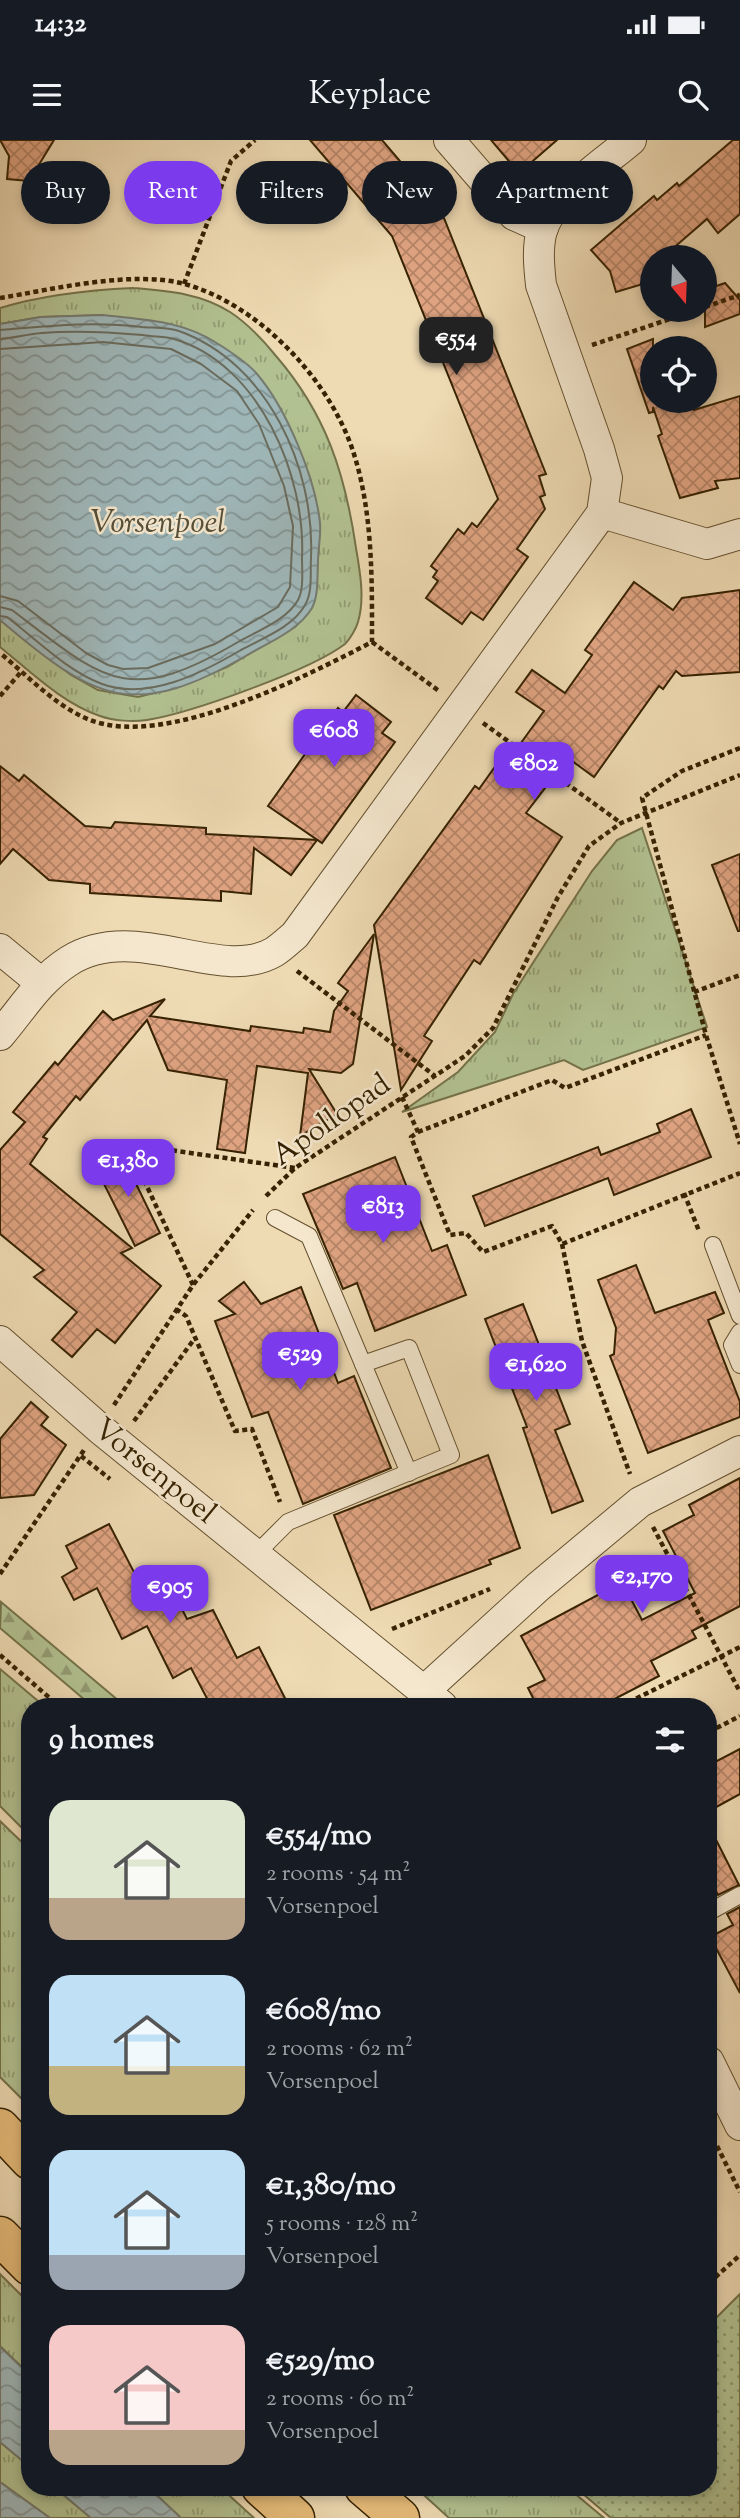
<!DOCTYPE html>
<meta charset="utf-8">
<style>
body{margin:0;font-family:"Sorts Mill Goudy",serif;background:#242831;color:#f1f3f6;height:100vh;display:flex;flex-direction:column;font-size:26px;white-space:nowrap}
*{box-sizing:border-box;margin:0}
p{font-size:23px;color:#9ea1a6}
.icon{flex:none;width:38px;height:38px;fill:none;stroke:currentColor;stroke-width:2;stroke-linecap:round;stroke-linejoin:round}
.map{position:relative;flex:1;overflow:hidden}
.drawer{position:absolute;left:21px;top:1558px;width:696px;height:798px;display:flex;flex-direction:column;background:#171b24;border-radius:28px;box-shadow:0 4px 10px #0003}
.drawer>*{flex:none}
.top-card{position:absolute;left:21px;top:21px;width:698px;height:63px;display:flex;gap:14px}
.needle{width:46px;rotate:161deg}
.fabs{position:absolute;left:640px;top:105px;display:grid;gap:14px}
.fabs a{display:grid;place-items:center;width:77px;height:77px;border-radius:50%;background:#171b24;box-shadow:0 4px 10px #0003;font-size:35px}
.price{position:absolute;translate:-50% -60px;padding:0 16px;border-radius:14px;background:#7c3aed;color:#fff;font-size:23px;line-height:46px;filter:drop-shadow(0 2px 4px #0008)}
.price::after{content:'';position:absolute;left:50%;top:42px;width:21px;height:16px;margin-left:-10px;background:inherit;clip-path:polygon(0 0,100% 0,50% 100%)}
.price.current{background:#222;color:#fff}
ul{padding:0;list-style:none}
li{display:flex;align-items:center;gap:21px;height:175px;padding:0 28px}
li span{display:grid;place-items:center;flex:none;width:196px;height:140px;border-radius:21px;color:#555}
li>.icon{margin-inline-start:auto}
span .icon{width:84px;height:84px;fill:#fffc;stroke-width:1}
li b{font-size:30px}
h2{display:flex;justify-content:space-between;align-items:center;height:84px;padding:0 28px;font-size:30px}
.tag{padding:0 24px;border-radius:32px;background:#171b24;box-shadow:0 4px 10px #0003;font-size:24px;line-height:63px}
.tag.current{background:#7c3aed;color:#fff}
.status{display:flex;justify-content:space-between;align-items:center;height:49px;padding:0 35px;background:#171b24;direction:ltr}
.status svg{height:19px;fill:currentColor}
header{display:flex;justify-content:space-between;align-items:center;height:91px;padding:0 28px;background:#171b24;font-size:32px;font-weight:600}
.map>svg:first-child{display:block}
.grass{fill:url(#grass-tufts);stroke:#74724a;stroke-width:2}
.forest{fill:url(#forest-firs);stroke:#74724a;stroke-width:2}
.park{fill:url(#park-dots);stroke:#74724a;stroke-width:2}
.water{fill:url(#water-waves);stroke:#757b70;stroke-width:2}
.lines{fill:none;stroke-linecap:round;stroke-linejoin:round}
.shore{stroke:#6a6c5e;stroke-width:2}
.building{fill:url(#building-cross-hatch);stroke:#362202;stroke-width:2}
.service-casing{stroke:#64502e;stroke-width:18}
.minor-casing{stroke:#64502e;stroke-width:32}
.motorway-casing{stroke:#362202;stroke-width:41}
.path{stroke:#362202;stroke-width:4.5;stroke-dasharray:5 3.5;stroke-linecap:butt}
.service{stroke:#f4e7ce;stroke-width:16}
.minor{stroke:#f4e7ce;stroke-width:30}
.motorway{stroke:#e7bd7a;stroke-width:38}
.labels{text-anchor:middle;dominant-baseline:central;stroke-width:5;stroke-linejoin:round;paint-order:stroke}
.street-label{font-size:30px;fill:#362202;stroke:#f4e7ce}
.water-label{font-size:32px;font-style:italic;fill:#564f39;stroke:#f4e7ce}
</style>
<div class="status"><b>14:32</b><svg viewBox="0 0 49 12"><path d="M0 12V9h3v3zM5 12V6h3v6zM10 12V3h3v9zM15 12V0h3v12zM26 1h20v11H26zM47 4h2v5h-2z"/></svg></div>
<header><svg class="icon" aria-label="menu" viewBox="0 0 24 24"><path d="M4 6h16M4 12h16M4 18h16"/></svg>Keyplace<svg class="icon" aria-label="search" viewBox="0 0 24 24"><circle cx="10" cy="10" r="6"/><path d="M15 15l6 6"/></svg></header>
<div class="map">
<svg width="740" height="2378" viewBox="0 0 740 2378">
<defs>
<pattern id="grass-tufts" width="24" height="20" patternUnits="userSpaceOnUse" patternTransform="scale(1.75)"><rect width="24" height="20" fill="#b2c191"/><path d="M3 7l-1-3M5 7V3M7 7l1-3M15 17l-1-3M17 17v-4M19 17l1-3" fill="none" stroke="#929c74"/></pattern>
<pattern id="forest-firs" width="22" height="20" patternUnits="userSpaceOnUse" patternTransform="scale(1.75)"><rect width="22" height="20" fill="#b2c191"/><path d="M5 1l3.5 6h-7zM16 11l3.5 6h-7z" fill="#929c74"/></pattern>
<pattern id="park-dots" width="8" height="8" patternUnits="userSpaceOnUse" patternTransform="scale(1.75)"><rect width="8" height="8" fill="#b2c191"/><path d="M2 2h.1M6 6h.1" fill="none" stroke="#929c74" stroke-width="1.8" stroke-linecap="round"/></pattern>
<pattern id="water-waves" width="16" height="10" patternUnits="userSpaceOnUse" patternTransform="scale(1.75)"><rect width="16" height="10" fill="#9fb7b9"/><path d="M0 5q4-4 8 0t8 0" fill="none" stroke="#829494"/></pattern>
<pattern id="building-cross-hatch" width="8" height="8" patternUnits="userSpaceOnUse" patternTransform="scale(1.75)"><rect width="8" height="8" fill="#e0a482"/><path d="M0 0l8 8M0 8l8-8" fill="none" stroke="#b68568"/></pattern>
</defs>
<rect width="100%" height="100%" fill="#eedab3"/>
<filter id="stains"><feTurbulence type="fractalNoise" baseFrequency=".00286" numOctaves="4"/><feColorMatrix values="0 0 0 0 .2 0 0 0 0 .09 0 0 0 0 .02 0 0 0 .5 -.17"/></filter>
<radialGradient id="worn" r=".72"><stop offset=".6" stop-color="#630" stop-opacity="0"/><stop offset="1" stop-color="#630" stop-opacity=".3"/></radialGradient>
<!-- grass -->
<g class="grass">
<path d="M133,148c35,3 67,5 97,24 17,11 33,28 46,44 50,58 69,117 80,192 4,23 9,51 2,74 -2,7 -8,17 -13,22 -34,26 -154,69 -198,76 -14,2 -33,1 -47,-4 -38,-13 -69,-44 -100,-69v-27l71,55 27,15 40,7 40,-10 49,-20 68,-40 17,-20 4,-16 4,-67 -10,-46 -28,-66 -179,-97 -62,2 -41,7v-16c43,-13 89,-18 133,-20z"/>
<path d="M642,688l65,199 -124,43 -19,-10 -162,52 56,-40 37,-40 18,-38 79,-123 25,-31z"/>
<path d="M0,1529l44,37h-14v130l-30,-30z"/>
<path d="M0,1681l30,29v257l-30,-30z"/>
<path d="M0,2134l30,30v71l-30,-29z"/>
<path d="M0,2302l30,25v20h24l37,31h-41l-50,-36z"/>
<path d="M148,2347h72l34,31h-73z"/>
<path d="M415,2347h152l37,31h-155z"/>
</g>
<!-- forest -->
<path class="forest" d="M1,1462l124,104h-33l-92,-78z"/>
<!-- park -->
<path class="park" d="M740,2154v224h-129l-36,-31h134v-162z"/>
<!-- water -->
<g class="water">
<path d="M103,175c40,5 77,5 112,27 13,8 32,20 42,32 29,34 59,105 63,150 1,12 -2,25 -2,37 -1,14 1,34 -6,47 -13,22 -42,34 -63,46 -115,67 -153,48 -249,-34v-296l41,-7z"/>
<path d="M0,2207l30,28v92l-30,-25z"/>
<path d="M0,2342l50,36h-50z"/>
<path d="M54,2347h94l33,31h-90z"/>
</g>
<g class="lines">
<!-- shore -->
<g class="shore">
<path d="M0,190c48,-4 93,-9 142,-3 12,1 26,0 37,4 89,32 136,137 132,227 -1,14 2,34 -6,47 -12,22 -42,33 -64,45 -39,23 -93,51 -139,34 -35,-13 -66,-45 -95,-67l-7,-1"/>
<path d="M0,199c14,-1 28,-5 42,-6 34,-3 67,-1 101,2 10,2 22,1 31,4 86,25 132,138 128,219 0,13 2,31 -4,42 -11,20 -41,31 -60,42 -112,66 -134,38 -226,-32l-12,-3"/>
<path d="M0,209l103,-7 68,7 30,15 36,27 22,33 25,62 9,40 -3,61 -12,20 -63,37 -67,24 -25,1 -15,-4 -22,-12 -68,-52 -18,-5"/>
</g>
</g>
<!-- building -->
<g class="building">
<path d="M0,0h54l-25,41 -22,-2 2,-23z"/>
<path d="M310,0h72l58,68 106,266 -7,2 6,19 -5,2 5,12 -28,40 11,8 -45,63 -12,-8 -9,12 -36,-26 12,-17 -5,-4 4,-6 -6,-5 27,-37 6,5 8,-11 5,4 21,-28 -106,-263z"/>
<path d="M491,0h66l-38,33z"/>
<path d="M733,0h7v74l-22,19 -11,-14 -44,38h-10v9l-7,6 7,9 -37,11 -6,-21 -19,-21 63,-54 3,4 20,-17 2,3z"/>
<path d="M725,143l15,17v14l-35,13v-37z"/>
<path d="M653,199v62h38l3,9 46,-14v82l-25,3 3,7 -38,10 -22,-62 4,-2 -9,-27v5l-4,1 -22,-64z"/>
<path d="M634,442l39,28 9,-12 58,-8v82l-58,4 -6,-5 -13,18 -4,-3 -65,91 -26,-19 -42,55 36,24 -82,127 -6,-4 -50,76 8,5 -31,49 -27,-165 101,-139 4,3 15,-21 6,4 44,-61 -28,-19 16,-22 33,23 27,-38 -7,-5z"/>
<path d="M356,555l35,27 -9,11 13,9 -73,101 -54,-37 70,-98 5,4z"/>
<path d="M0,626l19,15 5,-6 61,51 26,2 4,-6 91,6v6l111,6 -26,35 -37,-27 -3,46 -30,-3v10l-131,-8v-9l-41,-4 -36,-31 -13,15z"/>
<path d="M740,714v77h-2l-26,-66z"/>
<path d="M374,794l-21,130 -12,9 -32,-4 28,45 -37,22 8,-63 -51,-7 -12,87 -28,-4 10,-69 -59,-10 -21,-50 -67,80 -4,-4 -33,41 4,2 -17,25 102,84 -11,5 40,33 -46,57 -18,-14 -25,28 -20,-17 25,-28 -43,-35 10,-7 -44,-36v-84l25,-28 -12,-10 42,-50 3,3 45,-54 10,9 52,-21 -15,17 100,15 1,-5 52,7 1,-5 26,4 4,-21 14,-20 -10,-8z"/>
<path d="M691,969l20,48 -97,38 -6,-17 -123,48 -12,-30 125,-49 3,8 59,-23 -3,-8z"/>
<path d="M121,1013l39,80 -25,13 -40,-80z"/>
<path d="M395,1017l37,94 15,-6 19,50 -91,36 -18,-48 -14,6 -40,-95z"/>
<path d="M636,1125l19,48 60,-21 9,21 -16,7 32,82v15l-92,36 -38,-97 4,-2 2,-26 -18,-48z"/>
<path d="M244,1142l17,22 40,-17 37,96 16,-7 37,92 -88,36 -35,-92 -16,5 -37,-96 20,-7 -16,-13z"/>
<path d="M523,1164l47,120 -15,6 28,71 -31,12 -29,-85 4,-1 -42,-108z"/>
<path d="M31,1262l17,15 -7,8 25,20 -32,50 -34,3v-59z"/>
<path d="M488,1315l32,93 -31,12 2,4 -120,46 -37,-95z"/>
<path d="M740,1338v128l-48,25 4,7 -45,23 8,15 -58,30h-64l-9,-18 17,-8 -24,-44 101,-54 20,38 53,-27 -32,-62 31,-16 -5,-10z"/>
<path d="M109,1384l29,56 23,-12 26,51 26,-9 24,48 22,-11 30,59h-78l-20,-38 -18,10 -26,-52 -25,13 -25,-51 -23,12 -12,-23 15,-9 -11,-22z"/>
<path d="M740,1609v45l-31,17v-46z"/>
<path d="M709,1686l30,59 -21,10 -9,-17z"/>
<path d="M740,1767v86l-30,-56 23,-12 -6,-11z"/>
</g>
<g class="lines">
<defs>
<g id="service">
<path d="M275,1078l34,18 100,237"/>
<path d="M713,1105l27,71"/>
<path d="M740,1192l-8,13 8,20"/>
<path d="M255,1415l33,-33 163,-67 -42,-107 -46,16"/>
<path d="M709,1772l31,-17"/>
</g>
<g id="minor">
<path d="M449,0l65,75 29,13"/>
<path d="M602,373l105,31 33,-10"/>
<path d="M0,809l40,33"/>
<path d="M0,895c23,-27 39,-55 69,-74 67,-42 150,23 205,-9 8,-5 15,-12 21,-17l307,-422 5,-35 -8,-29 -58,-164c-2,-19 -4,-37 1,-55 11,-34 62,-67 89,-90"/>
<path d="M0,1201l99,87 343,278"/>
<path d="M424,1551l114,-104 102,-85 100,-51"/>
<path d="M709,1922l31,63"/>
</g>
<g id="motorway">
<path d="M0,1988l30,32"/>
<path d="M0,2096l30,30"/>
<path d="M261,2347l34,31"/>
<path d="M364,2347l36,31"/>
</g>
</defs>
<!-- service casing -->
<use href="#service" class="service-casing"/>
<!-- minor casing -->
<use href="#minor" class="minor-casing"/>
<!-- motorway casing -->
<use href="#motorway" class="motorway-casing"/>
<!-- path -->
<g class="path">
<path d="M184,144l47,-123 24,-21"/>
<path d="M0,158c55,-9 131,-28 185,-14 74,21 144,95 168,167 20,61 19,128 19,191 -68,35 -206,107 -282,78 -35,-14 -62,-44 -90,-67"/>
<path d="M705,167l35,-12"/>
<path d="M592,205l105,-35"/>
<path d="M372,502l67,49"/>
<path d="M0,556l22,-25"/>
<path d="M483,583l138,100"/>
<path d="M740,608l-58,23 -40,27 64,237 34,109"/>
<path d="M297,831l138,105"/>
<path d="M694,852l46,-17"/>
<path d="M402,957l16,35 -7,5 39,98 16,-2 17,19 69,-26 10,18 178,-71"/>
<path d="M418,992l134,-52 13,8 141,-53"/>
<path d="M684,1053l15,38"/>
<path d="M266,1056l29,-28 170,-112 28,-28 65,-131 31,-51 32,-23 119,-48"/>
<path d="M562,1104l20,97 48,133"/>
<path d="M193,1145l-57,-122 13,-16 146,21"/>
<path d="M176,1169l10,7 49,115 17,-2 28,73"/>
<path d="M114,1265l79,-120 60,-75"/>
<path d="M134,1281l61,-83"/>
<path d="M81,1316l29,23"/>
<path d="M653,1387l87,165"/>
<path d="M0,1434l84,-124"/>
<path d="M392,1489l98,-40"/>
<path d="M0,1515l59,51"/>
<path d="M621,1566l119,-59"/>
<path d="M709,1592l31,-16"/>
<path d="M717,2006l23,46"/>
<path d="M709,2143l31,-28"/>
</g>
<!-- service -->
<use href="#service" class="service"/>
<!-- minor -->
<use href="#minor" class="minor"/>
<!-- motorway -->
<use href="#motorway" class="motorway"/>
</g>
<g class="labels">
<!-- street labels -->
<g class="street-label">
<text transform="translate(332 981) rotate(-35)">Apollopad</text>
<text transform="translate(154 1332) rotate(39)">Vorsenpoel</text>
</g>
<!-- water labels -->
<g class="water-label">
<text x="158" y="384">Vorsenpoel</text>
</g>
</g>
<rect width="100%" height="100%" filter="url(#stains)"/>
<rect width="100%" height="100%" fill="url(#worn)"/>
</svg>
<div class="fabs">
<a><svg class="needle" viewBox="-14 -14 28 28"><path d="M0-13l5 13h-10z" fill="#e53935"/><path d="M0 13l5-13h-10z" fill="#9ea1a6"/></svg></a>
<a><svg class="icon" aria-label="locate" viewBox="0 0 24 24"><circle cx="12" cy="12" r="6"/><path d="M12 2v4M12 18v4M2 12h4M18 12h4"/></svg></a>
</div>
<b class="price current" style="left:456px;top:237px">€554</b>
<b class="price" style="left:334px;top:629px">€608</b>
<b class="price" style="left:534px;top:662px">€802</b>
<b class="price" style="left:128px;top:1059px">€1,380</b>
<b class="price" style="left:383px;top:1105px">€813</b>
<b class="price" style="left:300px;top:1252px">€529</b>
<b class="price" style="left:536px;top:1263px">€1,620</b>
<b class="price" style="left:642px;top:1475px">€2,170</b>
<b class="price" style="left:170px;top:1485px">€905</b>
<div class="top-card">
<a class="tag">Buy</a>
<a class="tag current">Rent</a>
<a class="tag">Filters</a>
<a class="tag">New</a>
<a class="tag">Apartment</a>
</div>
<section class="drawer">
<h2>9 homes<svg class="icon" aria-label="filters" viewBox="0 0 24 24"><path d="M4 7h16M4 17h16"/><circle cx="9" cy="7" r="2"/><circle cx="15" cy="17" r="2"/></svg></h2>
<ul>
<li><span style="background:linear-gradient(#dfe7d0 70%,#b9a48a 0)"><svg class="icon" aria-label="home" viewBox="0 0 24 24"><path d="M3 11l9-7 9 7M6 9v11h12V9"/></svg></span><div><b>€554/mo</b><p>2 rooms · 54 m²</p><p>Vorsenpoel</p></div></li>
<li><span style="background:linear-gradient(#bfe0f5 65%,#c2b280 0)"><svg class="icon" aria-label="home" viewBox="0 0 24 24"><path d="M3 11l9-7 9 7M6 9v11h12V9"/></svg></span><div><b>€608/mo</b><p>2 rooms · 62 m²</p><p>Vorsenpoel</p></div></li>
<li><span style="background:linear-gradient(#bfe0f5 75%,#9aa5b1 0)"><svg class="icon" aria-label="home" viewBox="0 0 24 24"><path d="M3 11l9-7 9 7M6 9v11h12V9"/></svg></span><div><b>€1,380/mo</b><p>5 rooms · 128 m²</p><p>Vorsenpoel</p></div></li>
<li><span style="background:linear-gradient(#f6c9c9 75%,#b9a48a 0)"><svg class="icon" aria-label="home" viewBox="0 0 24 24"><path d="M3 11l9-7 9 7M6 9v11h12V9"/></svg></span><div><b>€529/mo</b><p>2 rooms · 60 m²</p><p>Vorsenpoel</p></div></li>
</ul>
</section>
</div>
